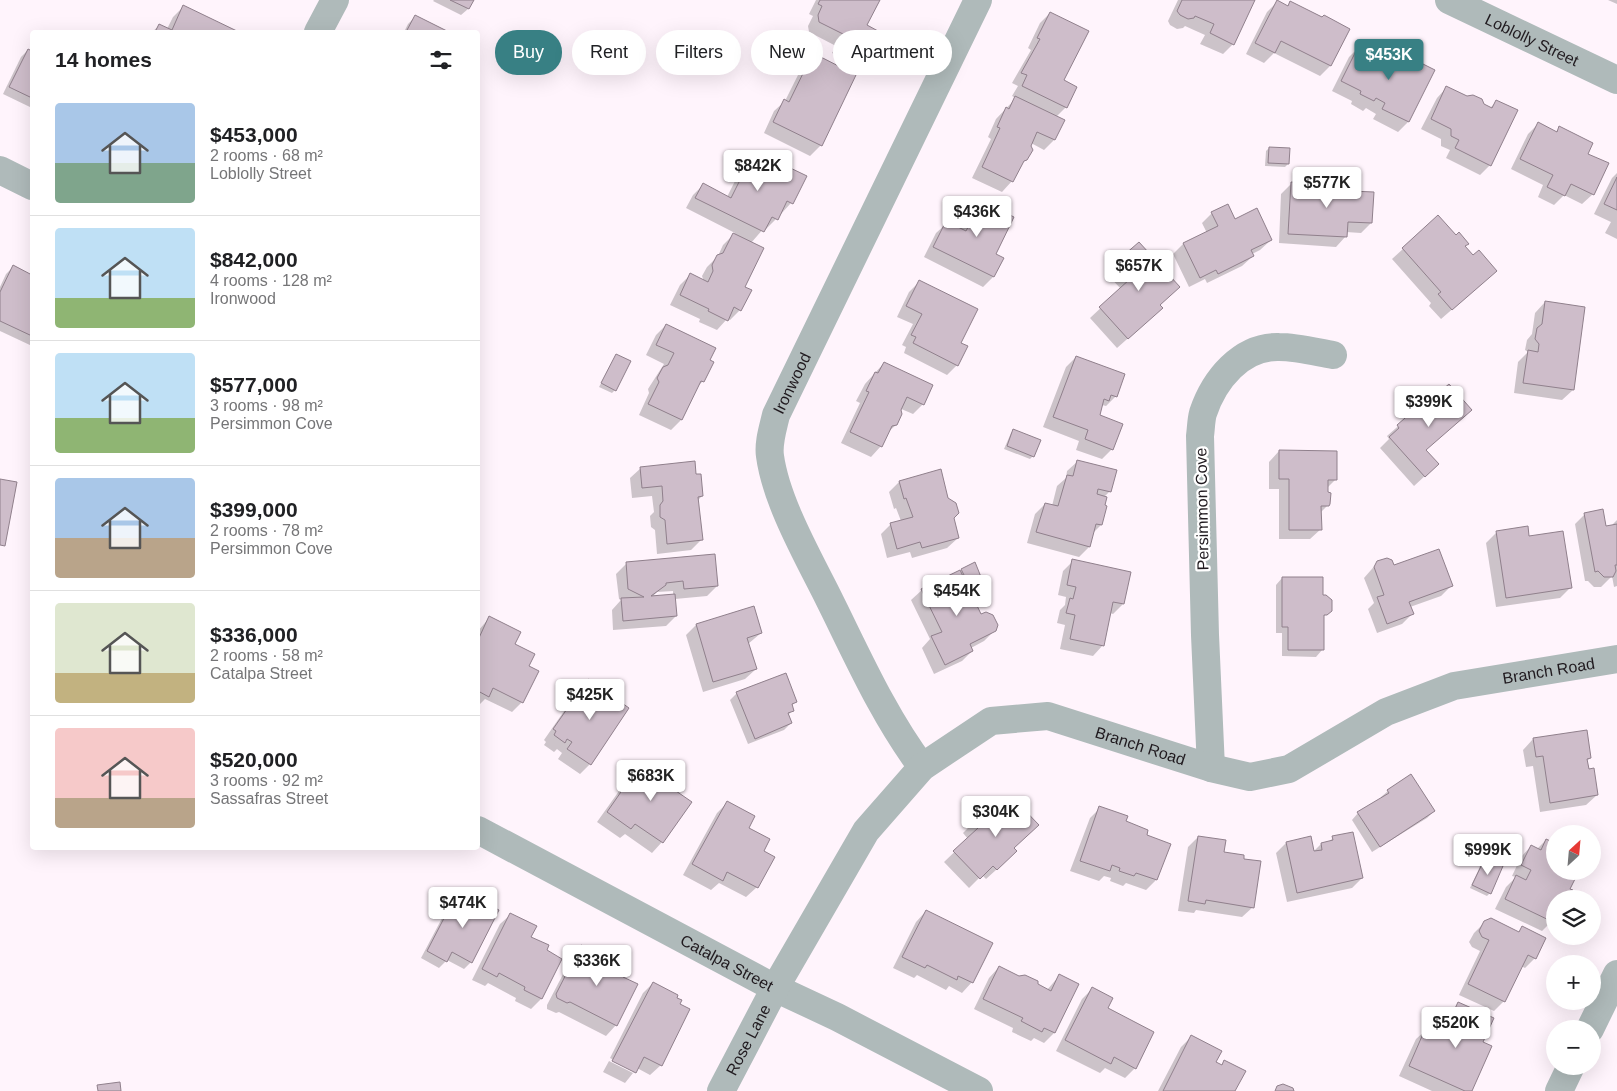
<!DOCTYPE html>
<meta charset="utf-8">
<style>
body{margin:0;font-family:Arial,sans-serif;background:#f2f2f2;color:#202124;height:100vh;display:flex;flex-direction:column;font-size:19px;white-space:nowrap}
*{box-sizing:border-box;margin:0}
p{font-size:16px;color:#757577}
.icon{flex:none;width:28px;height:28px;fill:none;stroke:currentColor;stroke-width:2;stroke-linecap:round;stroke-linejoin:round}
.map{position:relative;flex:1;overflow:hidden}
.panel{position:absolute;left:30px;top:30px;width:450px;height:820px;display:flex;flex-direction:column;background:#fff;border-radius:5px;box-shadow:0 5px 20px #0002}
.panel>*{flex:none}
.guide{position:absolute;left:495px;top:30px;width:475px;height:45px;display:flex;gap:10px}
.needle{width:32px;rotate:26deg}
.fabs{position:absolute;left:1546px;top:825px;display:grid;gap:10px}
.fabs a{display:grid;place-items:center;width:55px;height:55px;border-radius:50%;background:#fff;box-shadow:0 5px 20px #0002;font-size:25px}
.price{position:absolute;translate:-50% -42px;padding:0 11px;border-radius:5px;background:#fff;color:#222;font-size:16px;line-height:32px;filter:drop-shadow(0 1px 2px #0008)}
.price::after{content:'';position:absolute;left:50%;top:30px;width:15px;height:11px;margin-left:-8px;background:inherit;clip-path:polygon(0 0,100% 0,50% 100%)}
.price.active{background:#388084;color:#fff}
ul{padding:0;list-style:none}
li{display:flex;align-items:center;gap:15px;height:125px;padding:0 25px}
li+li{border-top:1px solid #e0e0e0}
li span{display:grid;place-items:center;flex:none;width:140px;height:100px;border-radius:5px;color:#555}
li>.icon{margin-inline-start:auto}
span .icon{width:60px;height:60px;fill:#fffc;stroke-width:1}
li b{font-size:21px}
h2{display:flex;justify-content:space-between;align-items:center;height:60px;padding:0 25px;font-size:21px}
.chip{padding:0 18px;border-radius:22px;background:#fff;box-shadow:0 5px 20px #0002;font-size:18px;line-height:45px}
.chip.active{background:#388084;color:#fff}
.map>svg:first-child{display:block}
.shadow{fill:#0003;fill-rule:evenodd}
.building{fill:#cebdca;stroke:#90808c}
.lines{fill:none;stroke-linecap:round;stroke-linejoin:round}
.minor{stroke:#afbaba;stroke-width:28}
.labels{text-anchor:middle;dominant-baseline:central;stroke-width:4.5;stroke-linejoin:round;paint-order:stroke}
.street-label{font-size:16px;fill:#201a1f;stroke:#fff}
</style>
<div class="map">
<svg width="1617" height="1091" viewBox="0 0 1617 1091">
<rect width="100%" height="100%" fill="#fff4fc"/>
<!-- shadow -->
<g class="shadow">
<path d="M434,0h38l-4,9 -7,6 -28,-14z"/>
<path d="M816,0h63l-13,25 10,6 -11,23 -10,10 -23,-11 4,-7 -27,-14 -1,-6 5,-10 -4,-2z"/>
<path d="M1178,0h76l-21,44 -10,10 -23,-10 5,-9 -20,-9 -2,2 -6,1 -7,-4 -2,-4z"/>
<path d="M1608,0h9v4z"/>
<path d="M1277,2l10,4 4,-3 58,26 -19,37 -10,10 -46,-23 -10,10 -18,-9 21,-42z"/>
<path d="M183,7l55,25h-86l8,-7 7,4 6,-12z"/>
<path d="M1050,13l16,94 -10,10 -2,23 -10,10 -13,-7 -5,16 -6,7 -8,15 -10,11 -30,-14 19,-39 -3,-2 8,-18 20,-21 -4,-2 6,-10 -6,-3 19,-33 -3,-2 12,-25z"/>
<path d="M415,17l31,15h-42l4,-8z"/>
<path d="M1359,47l21,10 4,-4 20,10 5,-4 24,12 -25,51 -10,10 -25,-13 3,-5 -10,-6 -3,3 -12,-7 1,-3 -20,-10 17,-34z"/>
<path d="M28,50l4,2v56l-29,-14 18,-37z"/>
<path d="M813,55l42,20 -34,70 -11,11 -46,-23 10,-22 11,-10 18,-36z"/>
<path d="M1447,87l43,21 7,-7 -7,64 -10,10 -34,-17 4,-8 -9,-4v-7l-20,-10 16,-31z"/>
<path d="M1538,124l17,8 5,-4 26,26 7,40 -11,10 -18,-9 -10,10 -16,-8 5,-12 -32,-16 17,-35z"/>
<path d="M1269,148l19,16 -3,3 -20,-1 1,-15z"/>
<path d="M749,152l56,25 -14,26 -10,11 -1,-1 -4,6 -10,10 -2,-1 -13,15 -11,67 -10,10 -3,-1 -10,11 -18,-8 1,-3 -30,-14 10,-20 10,-10 14,7 -2,-6 5,-9 11,-11 5,-11 12,-12 -49,-25 7,-13 10,-10 24,12 10,-20 -3,-5 5,-9z"/>
<path d="M1617,173v66l-12,-6 6,-11 -17,-8 18,-36z"/>
<path d="M1292,183l56,9 23,31 -10,10 -15,-1v4l-10,11 -57,-4 2,-49z"/>
<path d="M975,199l19,56 8,4 -9,18 -10,10 -59,-30 12,-24 11,-10 9,4 9,-18z"/>
<path d="M1212,213l23,7 36,20 -11,10 -8,4 1,2 -11,10 -35,17 -2,-4 -16,8 -16,-33 10,-10 24,-11 -5,-10z"/>
<path d="M1438,217l26,30 21,34 -44,38 -12,-13 2,-3 -39,-44z"/>
<path d="M1139,243l20,62 -8,13 -34,30 -27,-30 31,-29 -15,-16z"/>
<path d="M13,267l19,9v6l-2,5 2,2v57l-32,-15v-44l6,-13z"/>
<path d="M920,281l40,63 -3,21 -10,10 -43,-22 2,-6 -4,-2 11,-21 -16,-7 12,-25z"/>
<path d="M1545,302l28,88 -11,10 -48,-7 4,-31 10,-10 -3,-2 2,-10 5,-6 3,-21z"/>
<path d="M666,325l42,36 -5,20 -7,7 -15,32 -10,10 -32,-15 10,-22 -1,-4 16,-25 -18,-9 10,-20z"/>
<path d="M616,355l-1,35 -3,3 -13,-6z"/>
<path d="M1076,357l40,39 -10,10 -4,-1 -3,11 13,33 -10,10 -26,-9 3,-9 -36,-14 23,-60z"/>
<path d="M884,363l39,41 -10,10 -14,-6 -3,17 -9,8 -6,13 -10,11 -30,-14 19,-40 -4,-2 9,-17z"/>
<path d="M1413,413l14,61 -13,12 -34,-38 9,-9 -2,-3z"/>
<path d="M1014,430l19,26 -3,3 -26,-10 7,-16z"/>
<path d="M1279,451l57,28 -9,9 1,17 -8,8 1,16 -11,10h-31v-50h-10v-27z"/>
<path d="M1078,461l32,30 -6,6v9l1,1 -4,18 -8,8 -4,14 -10,10 -52,-14 8,-29 10,-10 7,2 5,-20 9,-8 1,-7z"/>
<path d="M641,468l54,7 7,21 -5,5 4,39 -10,10 -34,4 -2,-24 -4,-3 -1,-11 4,-4 -2,-16 -20,2 -2,-20z"/>
<path d="M899,482l53,36 6,20 -11,10 -35,10 -2,-6 -23,6 -6,-24 10,-10 10,-3 -5,-13 -2,1 -5,-17z"/>
<path d="M1585,514l20,14 8,-2v-2l4,-4v66l-3,1 -2,-11 -11,11h-7l-6,-6h-3l-10,-57z"/>
<path d="M1496,533l32,4 42,51 -10,10 -64,9 -10,-64z"/>
<path d="M1073,561l50,43 -10,10 -3,-1 -7,32 -10,11 -33,-7 5,-24 -8,-2 3,-13 5,-5 1,-8 -8,-2 5,-24z"/>
<path d="M1378,562l16,5 58,18 -11,11 -31,11 2,7 -10,10 -25,9 -9,-24 6,-6 -10,-25z"/>
<path d="M627,563l90,23 -10,10 -32,3 1,17 -10,10 -53,4 -1,-20 9,-10 -2,-1 -3,-25zM673,591v4l-21,2 5,-5z"/>
<path d="M962,570l18,7 -14,8 15,30 14,15 -11,11 -13,7 1,3 -10,10 -28,13 -12,-26 8,-9 -19,-39 11,-10z"/>
<path d="M1282,578l40,18 8,14 -8,8v32l-6,7 -34,-1v-23h-6v-48z"/>
<path d="M753,608l8,25 -13,11 8,25 -11,10 -42,13 -17,-57 10,-10z"/>
<path d="M490,617l23,27 14,23 -5,35 -10,10 -27,-13 -7,7v-75z"/>
<path d="M588,681l2,83 -10,10 -22,-15 4,-6 -5,-4 -3,3 -10,-7 2,-3 -2,-2 34,-49z"/>
<path d="M737,693l59,9 -5,4 2,4 -5,5 3,8 -7,7 -36,14 -18,-44z"/>
<path d="M1533,739l57,19 -3,3 10,34 -11,10 -46,7 -7,-46 -7,1 -3,-17z"/>
<path d="M656,765l19,27 -13,50 -10,11 -27,-19 -5,4 -23,-16 32,-45 10,-10 8,6z"/>
<path d="M1388,791l46,20 -7,7 -55,34 -20,-32 6,-7 24,-14 -1,-2z"/>
<path d="M727,803l35,49 -5,35 -11,10 -27,-14 -8,7 -28,-15 34,-62z"/>
<path d="M989,807l24,41 -7,13 -20,18 -4,-4 -13,13 -25,-26 24,-23 -5,-6z"/>
<path d="M1100,808l45,28 11,44 -10,10 -20,-7 -3,3 -13,-5 1,-3 -7,-2 -5,5 -29,-10 20,-53z"/>
<path d="M1198,837l25,16 30,54 -11,10 -46,-7 -2,3 -16,-2 10,-64z"/>
<path d="M1333,838l29,40 -10,10 -65,14 -11,-49 10,-10 27,9 8,-8 7,-1z"/>
<path d="M1546,840l9,5v70l-3,6 -10,10 -47,-22 11,-22 10,-10 -4,-1 9,-19 10,-11 6,3z"/>
<path d="M1485,859l5,34 -3,3 -17,-8 12,-26z"/>
<path d="M456,896l10,5 9,-2 -4,63 -7,7 -17,-9 -8,8 -18,-10 29,-55z"/>
<path d="M926,911l46,71 -10,11 -13,-7 -3,4 -29,-15 -3,3 -21,-10 23,-46z"/>
<path d="M511,914l19,23 15,14 16,8 -20,40 -10,10 -16,-8 1,-3 -28,-15 -3,3 -13,-6 28,-56z"/>
<path d="M1485,922l33,11 4,-5 13,30 -10,10 -4,-2 -17,35 -10,10 -35,-16 21,-44 -8,-4 -3,-5 5,-9z"/>
<path d="M582,947l22,17 12,61 -10,11 -47,-24 -3,1 -9,-4v-4l25,-48z"/>
<path d="M999,967l48,23 12,-14 18,9 -23,48 -10,10 -10,-5 -3,3 -19,-9 1,-4 -39,-19 15,-31z"/>
<path d="M653,983l8,82 -11,10 -13,-7 -12,15 -22,-11 6,-11 24,12v-3l-23,-12 33,-65z"/>
<path d="M1092,989l14,20 29,59 -10,10 -20,-10 -5,5 -44,-22 26,-52z"/>
<path d="M1459,1004l23,38 -11,49h-39l-33,-15 17,-37 11,-10 12,5 9,-20z"/>
<path d="M1191,1037l23,25 7,4 4,-4 9,29h-76l23,-44z"/>
</g>
<!-- building -->
<g class="building">
<path d="M450,0h24l-5,9z"/>
<path d="M820,0h60l-13,25 11,6 -12,23 -24,-12 3,-7 -26,-13 -1,-7 4,-9 -4,-2z"/>
<path d="M1182,0h73l-21,45 -24,-12 4,-9 -19,-8 -1,2 -6,1 -8,-4 -3,-4z"/>
<path d="M1277,0l11,6 2,-5 32,16 2,-2 26,14 -19,37 -50,-25 -6,12 -20,-10z"/>
<path d="M183,5l56,27h-84l4,-8 13,6z"/>
<path d="M1050,12l39,19 -25,49 13,7 -10,21 -45,-22 5,-11 -6,-2 19,-34 -3,-1z"/>
<path d="M415,15l34,17h-43z"/>
<path d="M1359,45l22,12 3,-6 22,12 3,-6 26,13 -26,52 -27,-13 3,-6 -9,-5 -2,3 -14,-7 1,-3 -20,-10z"/>
<path d="M28,49l4,2v47l-23,-11z"/>
<path d="M813,53l43,22 -34,71 -49,-24 11,-23 5,3z"/>
<path d="M1446,86l21,10 6,-1 9,4 2,5 8,4 4,-8 22,10 -27,56 -36,-18 4,-8 -8,-4v-7l-20,-10z"/>
<path d="M1015,96l50,24 -10,20 -18,-8 -6,14 2,4 -6,10 -3,1 -11,21 -31,-15 18,-39 -3,-1 9,-20 3,2z"/>
<path d="M1538,122l19,10 2,-6 34,17 -5,11 21,9 -15,32 -23,-11 -6,12 -18,-9 6,-12 -33,-16z"/>
<path d="M1269,147l21,1 -1,16 -21,-1z"/>
<path d="M749,151h6l52,25 -14,28 -6,-3 -9,19 -6,-3 -8,15 -69,-34 8,-15 28,15 16,-32 -3,-5z"/>
<path d="M1617,177v33l-13,-6z"/>
<path d="M1291,182l59,3v6l24,1 -2,31 -24,-1 -1,15 -59,-3z"/>
<path d="M975,198l39,19 -18,37 8,4 -10,19 -61,-30 13,-26 20,10 7,-13 -7,-3z"/>
<path d="M1228,204l7,15 22,-11 15,32 -21,10 3,6 -36,18 -2,-4 -16,8 -17,-35 35,-17 -7,-14z"/>
<path d="M1438,215l18,20 3,-3 10,12 -4,2 8,9 6,-5 18,21 -45,39 -14,-16 3,-2 -39,-44z"/>
<path d="M733,233l31,15 -19,39 7,3 -11,21 -7,-4 -6,14 -20,-10 1,-2 -29,-14 10,-22 18,9 5,-11 -1,-6 5,-10 6,-2z"/>
<path d="M1139,242l41,45 -20,18 3,3 -35,31 -29,-32 31,-28 -14,-17z"/>
<path d="M13,265l19,10v61l-32,-15v-29z"/>
<path d="M919,280l59,29 -17,34 7,3 -10,20 -45,-23 3,-6 -5,-2 11,-21 -16,-8z"/>
<path d="M1545,301l40,6 -11,83 -51,-7 5,-33 10,2 1,-8 -4,-5 2,-11 5,-4z"/>
<path d="M666,324l50,24 -6,12 4,2 -10,20 -3,-1 -19,39 -34,-16 11,-22 -2,-4 6,-11 5,-2 6,-12 -18,-8z"/>
<path d="M616,354l15,7 -15,30 -15,-8z"/>
<path d="M1076,356l49,18 -8,23 -6,-2 -2,6 -5,-2 -4,16 23,9 -10,26 -28,-11 3,-9 -35,-13z"/>
<path d="M884,362l49,23 -9,20 -17,-8 -6,13 1,4 -5,11 -5,1 -10,21 -32,-15 19,-40 -3,-1 9,-19 3,1z"/>
<path d="M1449,384l23,26 -46,40 13,14 -14,13 -36,-40 10,-9 -2,-3 16,-14 2,2z"/>
<path d="M1013,429l28,11 -7,17 -27,-11z"/>
<path d="M1279,450l58,1v29h-9v12l3,1 -1,11 -1,2h-8l1,24h-33v-51h-10z"/>
<path d="M1077,460l40,10 -6,22 -13,-3 -1,5 10,3 -2,8 2,1 -5,19 -6,-1 -6,23 -54,-15 9,-29 13,3 9,-31 6,1z"/>
<path d="M695,461l1,13h5l2,22 -5,1 5,43 -36,4 -2,-24 -5,-3v-12l3,-4 -1,-15 -20,2 -2,-21z"/>
<path d="M941,469l7,29 8,5 3,10 -5,5 5,20 -37,10 -2,-6 -23,7 -7,-26 23,-6 -7,-19 -2,1 -5,-18z"/>
<path d="M0,479l17,3 -12,64 -5,-1z"/>
<path d="M1603,509l3,17 11,-2v41h-2l1,6 -3,6h-9l-6,-6 -3,1 -11,-59z"/>
<path d="M1528,526l1,10 34,-5 9,57 -66,10 -10,-67z"/>
<path d="M1439,549l14,37 -44,16 5,12 -27,10 -10,-27 7,-2 -10,-28 3,-6 10,-3 5,2 2,5z"/>
<path d="M715,554l3,32 -34,3 -1,-8 -17,2v2l-15,11 24,-2 2,22 -54,5 -2,-23 23,-1 -16,-8 -2,-27z"/>
<path d="M1072,559l59,13 -7,32 -11,-2 -9,44 -34,-7 5,-24 -9,-2 4,-15 3,1 3,-12 -9,-2z"/>
<path d="M975,562l6,15 -13,6 -7,-14z"/>
<path d="M960,570l21,44 5,-2 7,3 5,10 -2,6 -26,13 3,7 -28,14 -14,-29 11,-4 -21,-43z"/>
<path d="M1282,577h41v18h3l6,5v11l-5,4h-3v35h-36v-23h-6z"/>
<path d="M754,606l8,27 -15,5 10,31 -44,13 -17,-58z"/>
<path d="M489,616l32,16 -6,12 20,10 -6,12 10,5 -16,32 -30,-15 -4,9 -11,-6v-51z"/>
<path d="M786,673l11,29 -5,2 2,7 -6,2 4,10 -37,16 -19,-47z"/>
<path d="M588,679l41,29 -38,57 -24,-16 5,-7 -5,-3 -2,4 -11,-8 2,-4 -3,-2z"/>
<path d="M1587,730l4,28 -4,1 2,10 5,-1 4,27 -48,8 -7,-47 -7,1 -3,-19z"/>
<path d="M656,763l27,19 -7,9 16,11 -29,41 -28,-19 -4,5 -24,-17 32,-46 10,7z"/>
<path d="M1411,774l24,37 -55,36 -23,-35 32,-19 -2,-3z"/>
<path d="M1013,798l26,27 -25,23 3,3 -20,19 -4,-4 -13,13 -27,-28 25,-23 -6,-6 17,-17 8,8z"/>
<path d="M727,801l28,15 -6,12 21,11 -6,12 11,6 -17,31 -31,-16 -4,9 -31,-17z"/>
<path d="M1099,806l29,10 -2,5 22,9 -1,5 24,9 -14,36 -21,-7 -2,3 -15,-5 1,-3 -8,-3 -2,6 -30,-10z"/>
<path d="M1353,832l10,46 -66,15 -11,-51 25,-6 3,15 8,-1 -1,-7 12,-3 -1,-4z"/>
<path d="M1198,836l28,4 -2,12 20,3v4l17,2 -7,47 -48,-8 -1,4 -17,-3z"/>
<path d="M1546,839l9,4v28h24l-9,18 3,1 -4,9h-14v18l-2,5 -48,-23 11,-24 10,5 5,-10 -10,-5 10,-20 10,5z"/>
<path d="M1485,858l18,8 -12,28 -19,-9z"/>
<path d="M456,895l11,5 2,-3 5,3v-2l25,12 -27,53 -20,-11 -5,10 -20,-11z"/>
<path d="M926,910l67,33 -20,40 -15,-7 -1,4 -30,-15 -2,3 -23,-11z"/>
<path d="M510,913l27,13 -6,11 18,8 -2,5 15,9 -20,40 -18,-9 1,-3 -26,-14 -2,4 -15,-8z"/>
<path d="M1491,918l28,14 3,-6 24,12 -10,21 -8,-4 -23,47 -37,-18 21,-44 -7,-3 -3,-6 5,-10z"/>
<path d="M581,945l27,14 -2,5 19,9 -2,4 15,7 -21,42 -47,-24 -3,1 -10,-5 -1,-4z"/>
<path d="M999,966l20,10 6,-1 13,6v3l13,7 8,-17 20,10 -24,49 -11,-5 -2,4 -21,-11 2,-3 -40,-19z"/>
<path d="M653,982l25,13 -1,3 5,2 -2,4 10,5 -28,57 -18,-9 -8,16 -24,-12z"/>
<path d="M1092,987l21,11 -5,10 46,24 -18,37 -22,-12 -3,7 -46,-24z"/>
<path d="M1458,1002l36,16 -11,24 9,4 -20,45h-7l-56,-25 17,-39 17,8z"/>
<path d="M1191,1035l31,16 -6,11 6,3 2,-5 22,11 -11,20h-72z"/>
<path d="M120,1082l1,9h-23l-1,-6z"/>
<path d="M1283,1084l10,4 1,3h-19l2,-5z"/>
</g>
<g class="lines">
<!-- minor -->
<g class="minor">
<path id="s1" d="M1449,0l168,80"/>
<path d="M318,32l17,-32"/>
<path d="M0,170l32,16"/>
<path id="s2" d="M922,767c-39,-52 -65,-112 -94,-170 -20,-40 -52,-96 -58,-141 -2,-13 3,-28 6,-41l202,-415"/>
<path d="M1211,768l-6,-133 -5,-199c1,-7 1,-16 3,-23 11,-33 38,-67 76,-66 18,0 37,5 54,8"/>
<path id="s3" d="M478,830l297,158 62,29 142,74"/>
<path d="M1590,1029l27,-55"/>
<path id="s4" d="M721,1091l54,-103 91,-157 56,-64 69,-46 57,-5 163,52 39,9 39,-8 97,-57 68,-26 163,-27"/>
<path d="M1559,1091l12,-25"/>
</g>
</g>
<g class="labels">
<!-- street labels -->
<g class="street-label">
<text stroke="none"><textPath href="#s1" startOffset="92">Loblolly Street</textPath></text>
<text stroke="none"><textPath href="#s2" startOffset="425">Ironwood</textPath></text>
<text transform="translate(1202 509) rotate(-91)">Persimmon Cove</text>
<text stroke="none"><textPath href="#s4" startOffset="1055">Branch Road</textPath></text>
<text stroke="none"><textPath href="#s4" startOffset="620">Branch Road</textPath></text>
<text stroke="none"><textPath href="#s3" startOffset="282">Catalpa Street</textPath></text>
<text stroke="none"><textPath href="#s4" startOffset="58">Rose Lane</textPath></text>
</g>
</g>
</svg>
<div class="fabs">
<a><svg class="needle" viewBox="-14 -14 28 28"><path d="M0-13l5 13h-10z" fill="#e53935"/><path d="M0 13l5-13h-10z" fill="#757577"/></svg></a>
<a><svg class="icon" aria-label="layers" viewBox="0 0 24 24"><path d="M12 4l9 5-9 5-9-5zM3 14l9 5 9-5"/></svg></a>
<a>+</a>
<a>−</a>
</div>
<b class="price active" style="left:1389px;top:81px">$453K</b>
<b class="price" style="left:758px;top:192px">$842K</b>
<b class="price" style="left:1327px;top:209px">$577K</b>
<b class="price" style="left:977px;top:238px">$436K</b>
<b class="price" style="left:1139px;top:292px">$657K</b>
<b class="price" style="left:1429px;top:428px">$399K</b>
<b class="price" style="left:957px;top:617px">$454K</b>
<b class="price" style="left:590px;top:721px">$425K</b>
<b class="price" style="left:651px;top:802px">$683K</b>
<b class="price" style="left:996px;top:838px">$304K</b>
<b class="price" style="left:1488px;top:876px">$999K</b>
<b class="price" style="left:463px;top:929px">$474K</b>
<b class="price" style="left:597px;top:987px">$336K</b>
<b class="price" style="left:1456px;top:1049px">$520K</b>
<div class="guide">
<a class="chip active">Buy</a>
<a class="chip">Rent</a>
<a class="chip">Filters</a>
<a class="chip">New</a>
<a class="chip">Apartment</a>
</div>
<section class="panel">
<h2>14 homes<svg class="icon" aria-label="filters" viewBox="0 0 24 24"><path d="M4 7h16M4 17h16"/><circle cx="9" cy="7" r="2"/><circle cx="15" cy="17" r="2"/></svg></h2>
<ul>
<li><span style="background:linear-gradient(#a9c7e8 60%,#7fa58c 0)"><svg class="icon" aria-label="home" viewBox="0 0 24 24"><path d="M3 11l9-7 9 7M6 9v11h12V9"/></svg></span><div><b>$453,000</b><p>2 rooms · 68 m²</p><p>Loblolly Street</p></div></li>
<li><span style="background:linear-gradient(#bfe0f5 70%,#8fb573 0)"><svg class="icon" aria-label="home" viewBox="0 0 24 24"><path d="M3 11l9-7 9 7M6 9v11h12V9"/></svg></span><div><b>$842,000</b><p>4 rooms · 128 m²</p><p>Ironwood</p></div></li>
<li><span style="background:linear-gradient(#bfe0f5 65%,#8fb573 0)"><svg class="icon" aria-label="home" viewBox="0 0 24 24"><path d="M3 11l9-7 9 7M6 9v11h12V9"/></svg></span><div><b>$577,000</b><p>3 rooms · 98 m²</p><p>Persimmon Cove</p></div></li>
<li><span style="background:linear-gradient(#a9c7e8 60%,#b9a48a 0)"><svg class="icon" aria-label="home" viewBox="0 0 24 24"><path d="M3 11l9-7 9 7M6 9v11h12V9"/></svg></span><div><b>$399,000</b><p>2 rooms · 78 m²</p><p>Persimmon Cove</p></div></li>
<li><span style="background:linear-gradient(#dfe7d0 70%,#c2b280 0)"><svg class="icon" aria-label="home" viewBox="0 0 24 24"><path d="M3 11l9-7 9 7M6 9v11h12V9"/></svg></span><div><b>$336,000</b><p>2 rooms · 58 m²</p><p>Catalpa Street</p></div></li>
<li><span style="background:linear-gradient(#f6c9c9 70%,#b9a48a 0)"><svg class="icon" aria-label="home" viewBox="0 0 24 24"><path d="M3 11l9-7 9 7M6 9v11h12V9"/></svg></span><div><b>$520,000</b><p>3 rooms · 92 m²</p><p>Sassafras Street</p></div></li>
</ul>
</section>
</div>
